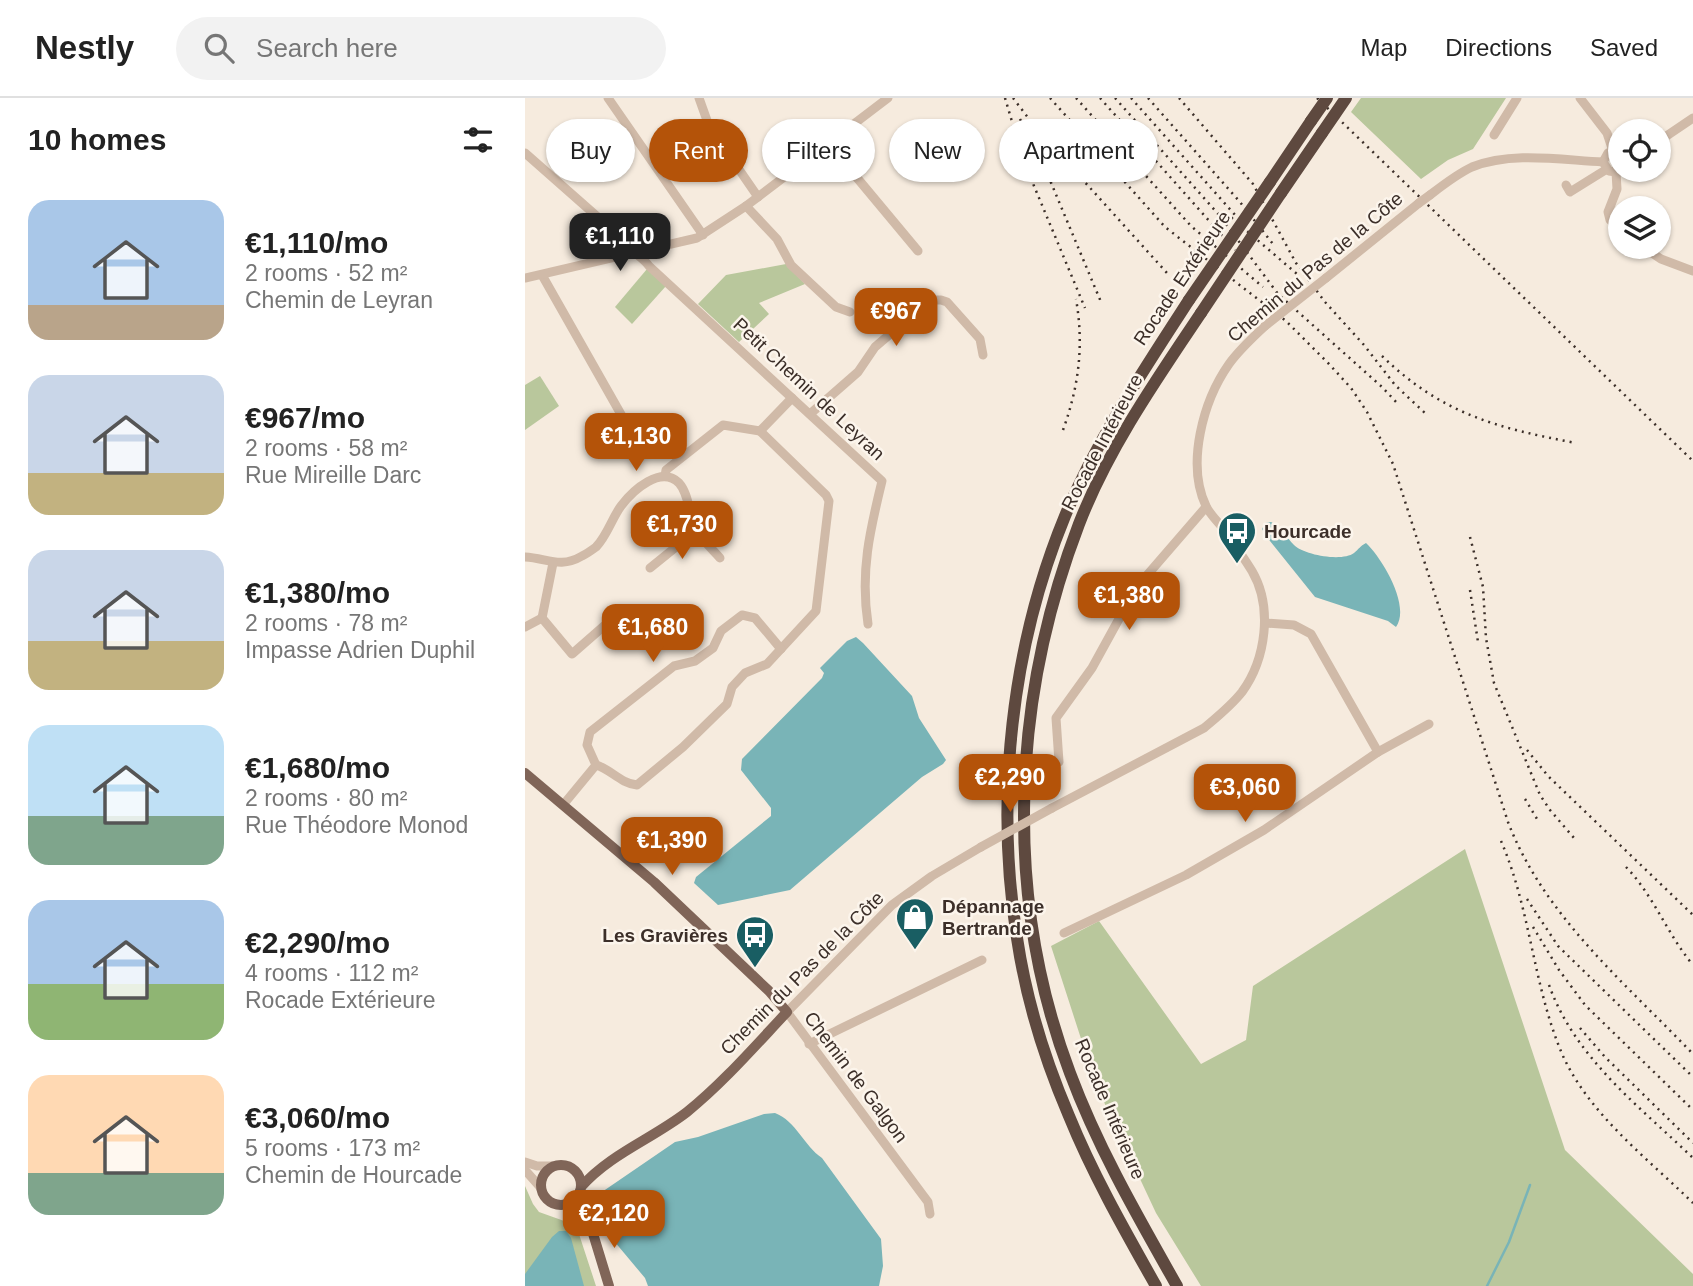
<!DOCTYPE html>
<meta charset="utf-8">
<style>
body{margin:0;font-family:Arial,sans-serif;background:#f2f2f2;color:#222;height:100vh;display:flex;flex-direction:column;font-size:26px;white-space:nowrap}
*{box-sizing:border-box;margin:0}
p{font-size:23px;color:#767676}
.icon{flex:none;width:38px;height:38px;fill:none;stroke:currentColor;stroke-width:2;stroke-linecap:round;stroke-linejoin:round}
.map{position:relative;flex:1;overflow:hidden}
.panel{display:flex;flex-direction:column;background:#fff;width:525px}
.panel>*{flex:none}
.banner{position:absolute;left:21px;top:21px;width:665px;height:63px;display:flex;gap:14px}
.buttons{position:absolute;left:1083px;top:21px;display:grid;gap:14px}
.buttons a{display:grid;place-items:center;width:63px;height:63px;border-radius:50%;background:#fff;box-shadow:0 2px 5px #0004;font-size:35px}
.price{position:absolute;translate:-50% -60px;padding:0 16px;border-radius:14px;background:#b45309;color:#fff;font-size:23px;line-height:46px;filter:drop-shadow(0 2px 4px #0008)}
.price::after{content:'';position:absolute;left:50%;top:42px;width:21px;height:16px;margin-left:-10px;background:inherit;clip-path:polygon(0 0,100% 0,50% 100%)}
.price.current{background:#222;color:#fff}
ul{padding:0;list-style:none}
li{display:flex;align-items:center;gap:21px;height:175px;padding:0 28px}
li span{display:grid;place-items:center;flex:none;width:196px;height:140px;border-radius:21px;color:#555}
li>.icon{margin-inline-start:auto}
span .icon{width:84px;height:84px;fill:#fffc;stroke-width:1}
li b{font-size:30px}
h2{display:flex;justify-content:space-between;align-items:center;height:84px;padding:0 28px;font-size:30px}
.tag{padding:0 24px;border-radius:32px;background:#fff;box-shadow:0 2px 5px #0004;font-size:24px;line-height:63px}
.tag.current{background:#b45309;color:#fff}
header{display:flex;align-items:center;gap:42px;box-sizing:border-box;height:98px;padding:0 35px;background:#fff;border-bottom:2px solid #e0e0e0}
header strong{font-size:33px}
nav{display:flex;gap:38px;margin-inline-start:auto;font-size:24px}
.search{width:490px;height:63px;background:#f2f2f2;display:flex;align-items:center;gap:18px;box-sizing:border-box;padding:0 24px;border-radius:38px;color:#767676;font-size:26px}
main{display:flex;flex:1;min-height:0}
.map>svg:first-child{display:block}
.green{fill:#b9c79c}
.water{fill:#79b4b7}
.lines{fill:none;stroke-linecap:round;stroke-linejoin:round}
.stream{stroke:#79b4b7;stroke-width:2.5}
.minor{stroke:#d0baa8;stroke-width:9}
.major{stroke:#806558;stroke-width:10}
.highway{stroke:#5e493f;stroke-width:12}
.rail{stroke:#3c2f29;stroke-width:2.5;stroke-dasharray:2 5;stroke-linecap:butt}
.minor-bridge{stroke:#d0baa8;stroke-width:9}
.highway-bridge{stroke:#5e493f;stroke-width:12}
.labels{text-anchor:middle;dominant-baseline:central;stroke-width:5;stroke-linejoin:round;paint-order:stroke}
.street-label{font-size:19px;fill:#3c2f29;stroke:#fcf5ec}
.poi-label{font-size:19px;font-weight:bold;fill:#3c2f29;stroke:#fcf5ec;text-anchor:start}
</style>
<header>
<strong>Nestly</strong>
<div class="search"><svg class="icon" aria-label="search" viewBox="0 0 24 24"><circle cx="10" cy="10" r="6"/><path d="M15 15l6 6"/></svg>Search here</div>
<nav><a>Map</a><a>Directions</a><a>Saved</a></nav>
</header>
<main>
<section class="panel">
<h2>10 homes<svg class="icon" aria-label="filters" viewBox="0 0 24 24"><path d="M4 7h16M4 17h16"/><circle cx="9" cy="7" r="2"/><circle cx="15" cy="17" r="2"/></svg></h2>
<ul>
<li><span style="background:linear-gradient(#a9c7e8 75%,#b9a48a 0)"><svg class="icon" aria-label="home" viewBox="0 0 24 24"><path d="M3 11l9-7 9 7M6 9v11h12V9"/></svg></span><div><b>€1,110/mo</b><p>2 rooms · 52 m²</p><p>Chemin de Leyran</p></div></li>
<li><span style="background:linear-gradient(#c9d6e8 70%,#c2b280 0)"><svg class="icon" aria-label="home" viewBox="0 0 24 24"><path d="M3 11l9-7 9 7M6 9v11h12V9"/></svg></span><div><b>€967/mo</b><p>2 rooms · 58 m²</p><p>Rue Mireille Darc</p></div></li>
<li><span style="background:linear-gradient(#c9d6e8 65%,#c2b280 0)"><svg class="icon" aria-label="home" viewBox="0 0 24 24"><path d="M3 11l9-7 9 7M6 9v11h12V9"/></svg></span><div><b>€1,380/mo</b><p>2 rooms · 78 m²</p><p>Impasse Adrien Duphil</p></div></li>
<li><span style="background:linear-gradient(#bfe0f5 65%,#7fa58c 0)"><svg class="icon" aria-label="home" viewBox="0 0 24 24"><path d="M3 11l9-7 9 7M6 9v11h12V9"/></svg></span><div><b>€1,680/mo</b><p>2 rooms · 80 m²</p><p>Rue Théodore Monod</p></div></li>
<li><span style="background:linear-gradient(#a9c7e8 60%,#8fb573 0)"><svg class="icon" aria-label="home" viewBox="0 0 24 24"><path d="M3 11l9-7 9 7M6 9v11h12V9"/></svg></span><div><b>€2,290/mo</b><p>4 rooms · 112 m²</p><p>Rocade Extérieure</p></div></li>
<li><span style="background:linear-gradient(#ffd9b3 70%,#7fa58c 0)"><svg class="icon" aria-label="home" viewBox="0 0 24 24"><path d="M3 11l9-7 9 7M6 9v11h12V9"/></svg></span><div><b>€3,060/mo</b><p>5 rooms · 173 m²</p><p>Chemin de Hourcade</p></div></li>
</ul>
</section>
<div class="map">
<svg width="1168" height="1188" viewBox="0 0 1168 1188">
<rect width="100%" height="100%" fill="#f6ebde"/>
<!-- green -->
<g class="green">
<path d="M836,0h145l-33,51 -25,11 -27,19 -70,-67z"/>
<path d="M261,166l19,20 -46,19 10,11 -30,28 -41,-38 28,-29z"/>
<path d="M122,171l19,17 -34,38 -17,-17z"/>
<path d="M15,278l19,30 -34,24v-45z"/>
<path d="M940,751l100,301 128,124v12h-492l-45,-73 -60,-128 -45,-139 48,-25 102,143 45,-24 7,-54z"/>
<path d="M0,1088l8,18 6,8 28,10 11,9 18,55h-71z"/>
</g>
<!-- water -->
<g class="water">
<path d="M746,424c11,5 15,15 23,23 10,10 48,17 60,8 5,-4 6,-7 12,-10 16,15 45,63 30,84l-8,-6 -73,-24 -49,-61 -4,-7 3,-6z"/>
<path d="M331,539l7,6 49,53 7,22 27,42 -3,4 -21,13 -132,113 -72,15 -24,-22 2,-6 75,-61v-8l-30,-38 1,-11 80,-81 2,-5 -4,-5 27,-27z"/>
<path d="M250,1015c21,8 29,33 47,45l59,81 2,27 -4,20h-231l-3,-8 -31,-37 -16,-41 1,-6 76,-52 23,-5 66,-23z"/>
<path d="M34,1133h7l5,7 13,48h-59v-12l27,-37z"/>
</g>
<g class="lines">
<!-- stream -->
<path class="stream" d="M962,1188l22,-44 21,-57"/>
<!-- minor -->
<g class="minor">
<path d="M83,0l95,137"/>
<path d="M174,0l10,28 49,71"/>
<path d="M1055,0l27,35 6,18"/>
<path d="M969,37l23,-37"/>
<path d="M1134,43l34,-23"/>
<path d="M303,45l90,108"/>
<path d="M1096,54l-7,-2 -6,3 -5,9 6,9 7,1 5,-2"/>
<path d="M0,55l101,89c5,11 16,14 23,24l233,215c-12,49 -22,91 -14,143"/>
<path d="M1091,74l1,17 -9,23 2,8 11,10"/>
<path d="M1041,87l4,7 37,-23"/>
<path d="M905,97c13,-10 27,-21 42,-28 40,-16 89,-7 131,-5"/>
<path d="M221,108l31,33 14,26 45,42 14,5"/>
<path d="M1118,149l18,12 32,12"/>
<path d="M17,177l93,164"/>
<path d="M0,180l172,-40 49,-32 142,-108"/>
<path d="M801,180l93,-75"/>
<path d="M285,316l48,-42 17,-25 55,-47h11l6,2 33,37 3,16"/>
<path d="M140,378l1,-6 57,-45 37,6 32,-33"/>
<path d="M0,459c22,1 35,12 57,-1 4,-2 10,-6 14,-9 11,-11 16,-29 25,-41 12,-16 40,-41 58,-23 10,11 10,32 17,46 5,10 16,20 24,29"/>
<path d="M28,465l-11,55 30,36 40,-35 7,-1"/>
<path d="M125,470l47,-38"/>
<path d="M740,525l29,2 17,9 67,118"/>
<path d="M0,529l17,-9"/>
<path d="M534,664l-3,-44 36,-50 44,-80 70,-81"/>
<path d="M71,667c16,5 24,18 41,20l46,-38 44,-43 5,-17 13,-14 22,-9 49,-53 13,-110 -3,-6 -66,-64"/>
<path d="M38,707l33,-40 -9,-20 3,-13 84,-66 21,-5 18,-13 8,-17 21,-16 13,3 26,31"/>
<path d="M527,710l152,-80c13,-11 27,-22 38,-36 24,-33 31,-85 10,-121 -9,-15 -20,-30 -30,-44 -5,-6 -13,-14 -16,-21 -20,-42 -3,-105 23,-142 10,-14 23,-26 36,-38"/>
<path d="M539,835l122,-58 78,-45 114,-78 51,-28"/>
<path d="M284,946l173,-84"/>
<path d="M0,1064l12,4h15"/>
<path d="M0,1072l16,18"/>
<path d="M405,1116l-2,-12 -6,-8 -135,-182 105,-107 40,-29 49,-29"/>
</g>
<!-- major -->
<g class="major">
<path d="M0,675l129,109 115,109 18,21c-32,34 -64,71 -100,100 -35,27 -77,42 -106,75"/>
<circle cx="36" cy="1087" r="20"/>
<path d="M55,1093l29,95"/>
</g>
<!-- highway -->
<g class="highway">
<path d="M745,84l41,-61"/>
<path d="M756,95l41,-60"/>
<path d="M631,1188c-31,-55 -63,-111 -87,-170 -24,-56 -43,-117 -52,-178 -22,-139 -6,-291 48,-422 32,-77 79,-146 124,-216"/>
<path d="M652,1188c-39,-69 -79,-138 -107,-213 -67,-177 -58,-374 9,-549 29,-75 77,-144 122,-211"/>
</g>
<!-- rail -->
<g class="rail">
<path d="M480,0l19,64 61,146"/>
<path d="M488,0l23,30 131,145"/>
<path d="M525,0l115,129 121,94 43,43 22,24 16,24 26,52 115,358c36,94 117,161 185,232"/>
<path d="M551,0l115,128 72,61"/>
<path d="M575,0l135,152"/>
<path d="M590,0l105,118 58,78 104,93 17,18"/>
<path d="M606,0l105,118"/>
<path d="M623,0l92,104 33,42"/>
<path d="M654,0l74,86 43,79 29,39 39,43 31,40 31,29"/>
<path d="M792,0l376,363"/>
<path d="M495,21l19,35 62,148"/>
<path d="M701,115l71,61"/>
<path d="M857,258c60,58 115,72 194,87"/>
<path d="M538,332c16,-44 21,-85 13,-131"/>
<path d="M945,439l13,50 3,51 8,45 46,112 10,15 24,28"/>
<path d="M945,492l8,52"/>
<path d="M1002,652l21,26 145,139"/>
<path d="M1000,701l12,20"/>
<path d="M976,743c30,69 32,146 62,215 27,59 84,102 130,147"/>
<path d="M1101,769c28,29 41,67 67,98"/>
<path d="M1002,801l31,47 135,131"/>
<path d="M1008,829l26,43 26,35 108,105"/>
<path d="M1024,887c26,73 90,121 144,173"/>
<path d="M1055,930l25,29 88,86"/>
</g>
<!-- minor-bridge -->
<g class="minor-bridge">
<path d="M894,105l11,-8"/>
<path d="M740,228l61,-48"/>
<path d="M456,749l71,-39"/>
</g>
<!-- highway-bridge -->
<g class="highway-bridge">
<path d="M786,23l16,-23"/>
<path d="M797,35l24,-35"/>
<path d="M664,202l81,-118"/>
<path d="M676,215l80,-120"/>
</g>
</g>
<!-- icons -->
<defs>
<symbol id="bus-pin" viewBox="-11 -11 22 30"><path d="M0 17L-7.5 6A9.5 9.5 0 1 1 7.5 6Z" fill="#195e63" stroke="#fcf5ec"/><path d="M-5-6H5V4H4V6H2V4H-2V6H-4V4H-5ZM-3.5-4V0h7V-4ZM-3.5 1.2v1.5H-2V1.2ZM2 1.2v1.5H3.5V1.2Z" fill="#fff"/></symbol>
<symbol id="shop-pin" viewBox="-11 -11 22 30"><path d="M0 17L-7.5 6A9.5 9.5 0 1 1 7.5 6Z" fill="#195e63" stroke="#fcf5ec"/><path d="M-5-2.5h2.3a2.7 3.5 0 0 1 5.4 0H5L5.5 6h-11ZM-1.5-2.5h3a1.5 2.3 0 0 0-3 0Z" fill="#fff"/></symbol>
</defs>
<g fill-rule="evenodd">
<use href="#bus-pin" x="690" y="411" width="44" height="60"/>
<use href="#shop-pin" x="368" y="797" width="44" height="60"/>
<use href="#bus-pin" x="208" y="815" width="44" height="60"/>
</g>
<g class="labels">
<!-- street labels -->
<g class="street-label">
<text transform="translate(790 169) rotate(-40)">Chemin du Pas de la Côte</text>
<text transform="translate(657 180) rotate(-56)">Rocade Extérieure</text>
<text transform="translate(284 291) rotate(43)">Petit Chemin de Leyran</text>
<text transform="translate(577 344) rotate(-62)">Rocade Intérieure</text>
<text transform="translate(277 875) rotate(-45)">Chemin du Pas de la Côte</text>
<text transform="translate(331 979) rotate(53)">Chemin de Galgon</text>
<text transform="translate(585 1011) rotate(67)">Rocade Intérieure</text>
</g>
<!-- poi labels -->
<g class="poi-label">
<text x="739" y="433">Hourcade</text>
<text x="417" y="808">Dépannage<tspan x="417" dy="22">Bertrande</tspan></text>
<text x="203" y="837" text-anchor="end">Les Gravières</text>
</g>
</g>
</svg>
<div class="buttons">
<a><svg class="icon" aria-label="locate" viewBox="0 0 24 24"><circle cx="12" cy="12" r="6"/><path d="M12 2v4M12 18v4M2 12h4M18 12h4"/></svg></a>
<a><svg class="icon" aria-label="layers" viewBox="0 0 24 24"><path d="M12 4l9 5-9 5-9-5zM3 14l9 5 9-5"/></svg></a>
</div>
<b class="price current" style="left:95px;top:175px">€1,110</b>
<b class="price" style="left:371px;top:250px">€967</b>
<b class="price" style="left:111px;top:375px">€1,130</b>
<b class="price" style="left:157px;top:463px">€1,730</b>
<b class="price" style="left:604px;top:534px">€1,380</b>
<b class="price" style="left:128px;top:566px">€1,680</b>
<b class="price" style="left:485px;top:716px">€2,290</b>
<b class="price" style="left:720px;top:726px">€3,060</b>
<b class="price" style="left:147px;top:779px">€1,390</b>
<b class="price" style="left:89px;top:1152px">€2,120</b>
<div class="banner">
<a class="tag">Buy</a>
<a class="tag current">Rent</a>
<a class="tag">Filters</a>
<a class="tag">New</a>
<a class="tag">Apartment</a>
</div>
</div>
</main>
